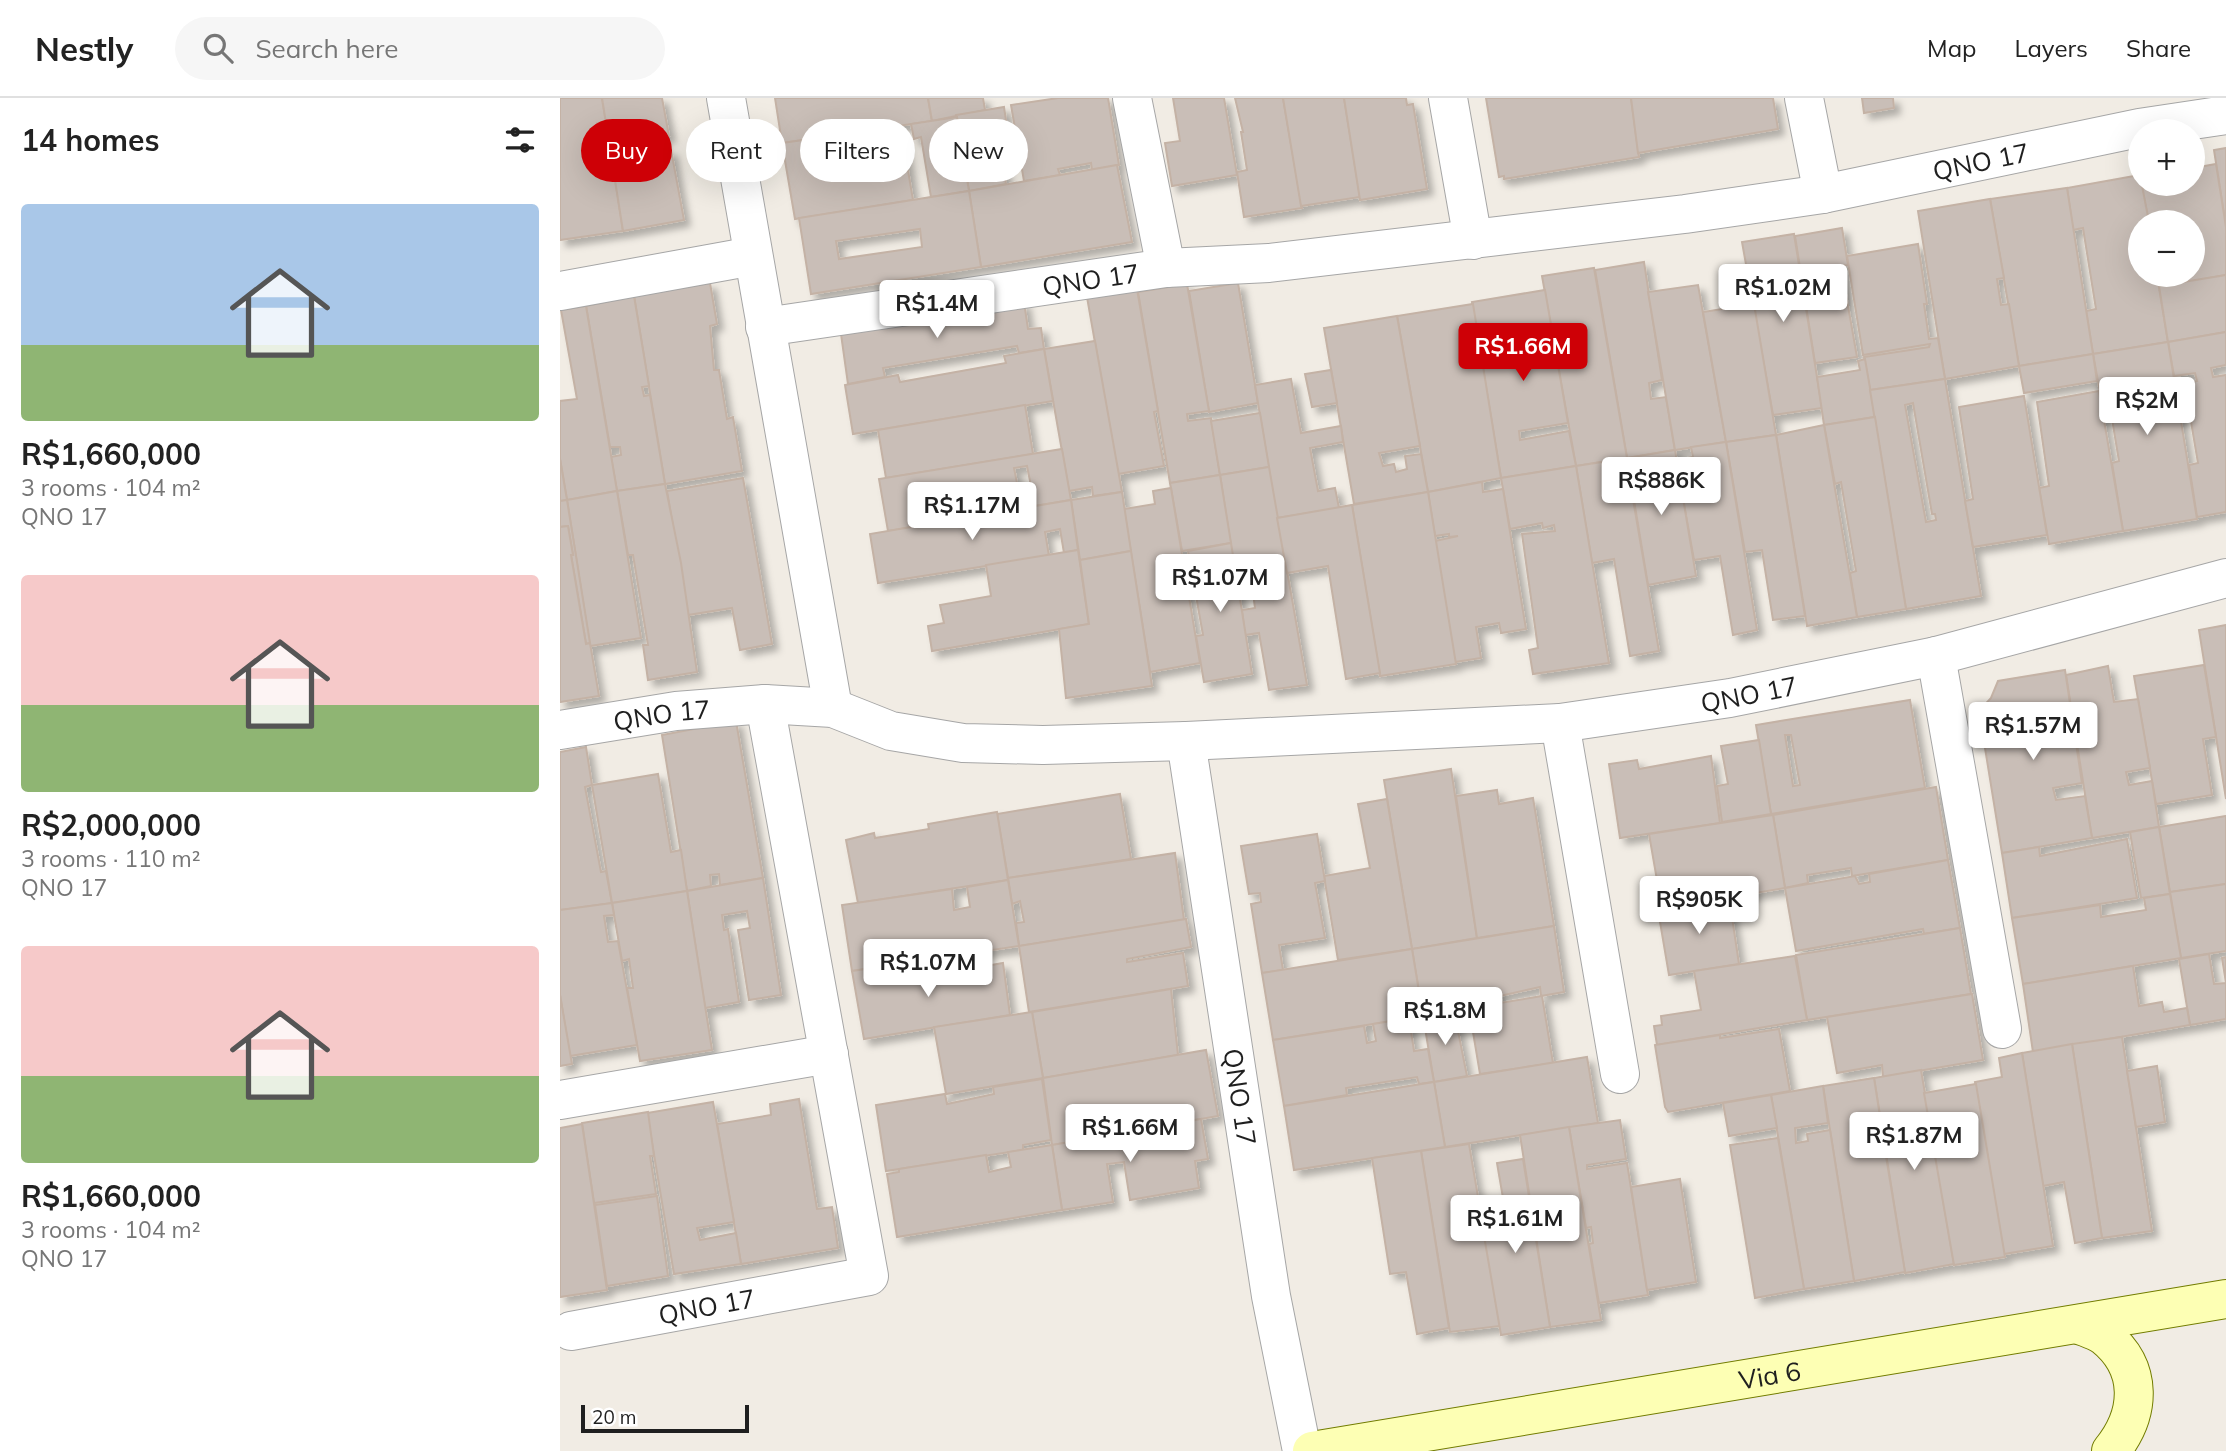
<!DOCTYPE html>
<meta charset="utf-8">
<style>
body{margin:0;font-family:Mulish,sans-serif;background:#f6f6f6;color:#222;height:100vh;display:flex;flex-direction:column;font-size:26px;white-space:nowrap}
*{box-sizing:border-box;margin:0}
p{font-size:23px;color:#767676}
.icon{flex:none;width:38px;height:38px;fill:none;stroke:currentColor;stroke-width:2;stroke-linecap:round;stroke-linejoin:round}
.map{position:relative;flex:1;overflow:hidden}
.drawer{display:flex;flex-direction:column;background:#fff;width:560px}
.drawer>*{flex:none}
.banner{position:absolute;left:21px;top:21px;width:665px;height:63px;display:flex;gap:14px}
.fabs{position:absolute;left:1568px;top:21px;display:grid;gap:14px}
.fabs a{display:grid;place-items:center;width:77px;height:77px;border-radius:50%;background:#fff;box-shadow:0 7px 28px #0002;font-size:35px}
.scale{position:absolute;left:21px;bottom:18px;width:168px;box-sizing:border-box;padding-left:7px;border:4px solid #1f1f1f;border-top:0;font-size:19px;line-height:24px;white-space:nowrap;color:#1f1f1f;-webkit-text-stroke:5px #fff;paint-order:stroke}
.price{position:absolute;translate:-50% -60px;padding:0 16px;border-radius:7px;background:#fff;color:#222;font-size:23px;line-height:46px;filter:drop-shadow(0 2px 4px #0008)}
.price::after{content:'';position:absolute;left:50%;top:42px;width:21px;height:16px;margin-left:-10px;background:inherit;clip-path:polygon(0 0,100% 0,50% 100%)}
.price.active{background:#ce0006;color:#fff}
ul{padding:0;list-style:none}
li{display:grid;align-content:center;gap:14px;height:371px;padding:0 21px}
li span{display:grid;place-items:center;height:217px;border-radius:7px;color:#555}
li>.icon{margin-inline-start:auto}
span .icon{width:126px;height:126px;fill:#fffc;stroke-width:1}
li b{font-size:30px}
h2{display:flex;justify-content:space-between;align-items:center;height:84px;padding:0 21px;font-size:30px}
.tag{padding:0 24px;border-radius:32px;background:#fff;box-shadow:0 7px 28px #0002;font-size:24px;line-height:63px}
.tag.active{background:#ce0006;color:#fff}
header{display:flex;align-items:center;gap:42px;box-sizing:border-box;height:98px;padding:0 35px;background:#fff;border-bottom:2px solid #e0e0e0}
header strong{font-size:33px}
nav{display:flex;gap:38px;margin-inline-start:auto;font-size:24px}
.search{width:490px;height:63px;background:#f6f6f6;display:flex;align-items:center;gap:18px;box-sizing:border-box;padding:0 24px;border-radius:38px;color:#767676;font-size:26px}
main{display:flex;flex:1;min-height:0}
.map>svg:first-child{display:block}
.building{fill:#c9beb7;stroke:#c4b2a5;stroke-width:2;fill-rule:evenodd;filter:url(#shadow)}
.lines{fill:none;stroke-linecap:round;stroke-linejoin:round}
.street-casing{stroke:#a6a6a6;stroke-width:40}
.secondary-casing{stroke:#727c00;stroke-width:40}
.street{stroke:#fff;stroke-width:38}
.secondary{stroke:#fdffb4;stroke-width:38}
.labels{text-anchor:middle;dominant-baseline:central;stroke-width:6;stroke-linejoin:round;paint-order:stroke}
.street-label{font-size:26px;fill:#1f1f1f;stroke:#fff}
</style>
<header>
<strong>Nestly</strong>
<div class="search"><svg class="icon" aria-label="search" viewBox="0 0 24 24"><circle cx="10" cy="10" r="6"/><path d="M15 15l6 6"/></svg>Search here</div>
<nav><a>Map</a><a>Layers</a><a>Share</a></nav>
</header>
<main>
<section class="drawer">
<h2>14 homes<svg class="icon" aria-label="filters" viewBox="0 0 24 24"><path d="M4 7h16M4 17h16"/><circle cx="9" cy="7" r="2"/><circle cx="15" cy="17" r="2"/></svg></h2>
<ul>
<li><span style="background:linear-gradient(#a9c7e8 65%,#8fb573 0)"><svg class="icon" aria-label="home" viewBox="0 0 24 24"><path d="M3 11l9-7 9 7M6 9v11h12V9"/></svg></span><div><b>R$1,660,000</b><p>3 rooms · 104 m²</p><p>QNO 17</p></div></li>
<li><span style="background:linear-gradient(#f6c9c9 60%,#8fb573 0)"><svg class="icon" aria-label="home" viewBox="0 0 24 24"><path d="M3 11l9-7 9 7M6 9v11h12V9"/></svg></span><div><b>R$2,000,000</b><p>3 rooms · 110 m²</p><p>QNO 17</p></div></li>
<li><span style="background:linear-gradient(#f6c9c9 60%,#8fb573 0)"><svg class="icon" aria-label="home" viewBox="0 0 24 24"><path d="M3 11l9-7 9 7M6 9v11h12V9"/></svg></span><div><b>R$1,660,000</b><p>3 rooms · 104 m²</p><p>QNO 17</p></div></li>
</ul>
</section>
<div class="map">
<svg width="1666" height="1353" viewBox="0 0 1666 1353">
<defs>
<filter id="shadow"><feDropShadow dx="6" dy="6" stdDeviation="3.5" flood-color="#0004"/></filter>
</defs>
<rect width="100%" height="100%" fill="#f1ece4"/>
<!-- building -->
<g class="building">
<path d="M0,0h42l4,24 -9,1 2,10 9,-1 15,99 -63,9z"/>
<path d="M42,0h60l7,38 -8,1 3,15 7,-2 13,70 -61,11z"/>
<path d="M215,0h153l4,23 -150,22z"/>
<path d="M368,0h55l2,12 -53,11z"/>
<path d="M548,0l11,67 -27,5 -1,-7 -33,6 2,6 -36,6 -13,-76 47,-7z"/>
<path d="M613,0h51l13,77 -65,11 -7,-43 15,-2z"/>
<path d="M675,0h48l19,110 -58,9 -7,-45 10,-2 -6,-38h2z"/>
<path d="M723,0h61l16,99 -59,9z"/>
<path d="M784,0h62l1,7 6,-1 14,85 -67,11z"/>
<path d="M926,0h145l8,59 -135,22v-3l-5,1z"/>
<path d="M1071,0h142l5,31 -140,24z"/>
<path d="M1302,0h31l1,10 -30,5z"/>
<path d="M444,9l6,40 -10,2 6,35 -37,7 -13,-76z"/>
<path d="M397,19l12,74 -38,6 -10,-60 -7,2 -3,-15z"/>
<path d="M342,37l11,65 -118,19 -13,-76 50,-7 2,10z"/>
<path d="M1666,50v79l-12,-77z"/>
<path d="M1656,66l10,63v48l-56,10 -1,-10h24v-53h-34l-1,-6 -10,2 -7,-34h52v-16z"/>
<path d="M557,67l15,77 -151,25 -12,-76z"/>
<path d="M1580,77l9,47h-9v53h17l11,67 -75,12 -7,-43 10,-2 -13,-81 -10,2 -6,-42z"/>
<path d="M1507,90l26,166 -74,12 -29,-167z"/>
<path d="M409,93l12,76 -170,27 -12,-76zM360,131l2,18 -83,12 -3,-18z"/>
<path d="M1430,101l14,79 -7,1 4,26 8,-1 10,62 -74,13 -27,-168z"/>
<path d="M1282,130l6,37 -7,1 16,91 -42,6 -20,-127z"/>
<path d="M1234,136l28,174 -49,7 -31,-173z"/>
<path d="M1358,146l9,60h-3l5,35 9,-1 7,41 -75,11 -6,-33 65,-10 1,-3 -67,11 -16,-99z"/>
<path d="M1084,164l18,118 -13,3 2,16 15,-2 9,53 -48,8 -32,-188z"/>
<path d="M1034,170l33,190 -51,8 -34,-190z"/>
<path d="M1666,177v57l-58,10 -9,-56z"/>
<path d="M150,185l7,41 -7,2 4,44h5l8,49 6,-2 9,54 -77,13 -31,-188z"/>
<path d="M678,185l20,120 -49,9 -20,-121z"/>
<path d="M627,186l22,127 -22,3 1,7 23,-3 9,57 -50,8 -32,-191z"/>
<path d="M1138,187l28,157 -51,8 -27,-158z"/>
<path d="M577,191l21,122 -4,1 10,54 -46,8 -31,-177z"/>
<path d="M985,192l23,133 -49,8 1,9 49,-9 7,35 -75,12 -29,-176z"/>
<path d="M74,198l15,90 -7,1 2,9 6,-1 15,89 -48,7 -6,-34 10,-2 -1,-8h-10l-24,-141z"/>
<path d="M464,204l4,27 13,-1 3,21 -25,4 -2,-7 -134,22 2,9 -37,7 -7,-50z"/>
<path d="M913,206l28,174 -73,14 -31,-176z"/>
<path d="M1194,206l22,131 -50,7 -23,-130z"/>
<path d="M26,208l31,185 -50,9 -7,-41v-58l17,-2 -16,-89z"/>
<path d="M837,218l23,130 -41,7 4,13 11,-2 2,8 11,-3 -2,-13 16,-2 7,38 -74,12 -30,-176z"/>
<path d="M1666,234v33l-15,3 2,9 13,-2v137l-29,5 -8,-52 9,-2 -11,-65 -9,1 -3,-14 22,-4 -2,-8 -21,3 -6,-34z"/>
<path d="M535,243l27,151 -29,4 -1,-9 -23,4 -25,-142z"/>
<path d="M1608,244l29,177 -74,12 -11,-68 7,-2 -9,-54h4l-2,-6 -10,2 -9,-49z"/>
<path d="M484,251l9,52 -200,33 -8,-49 53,-10 2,7 106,-19 -2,-7z"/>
<path d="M1533,256l4,27 -73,12 -5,-27z"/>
<path d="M1305,261l10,58 -51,8 -7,-48 43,-7 -2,-9z"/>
<path d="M771,272l6,33 -25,4 -7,-33z"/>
<path d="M731,281l10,54 40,-7 2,16 -33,6 8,43 17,-3 4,20 -62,10 -22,-133z"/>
<path d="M1385,281l36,217 -75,13 -36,-219zM1353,305l19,111h3l1,6 -10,2 -21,-117z"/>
<path d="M1539,293l24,140 -74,13 -10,-56 10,-2 -12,-84z"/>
<path d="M1464,298l23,139 -74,12 -8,-46 8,-2 -14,-92z"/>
<path d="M465,307l8,49 -147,24 -8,-48z"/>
<path d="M700,315l9,54 -49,8 -9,-54z"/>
<path d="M1315,319l31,192 -49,8 -7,-44 6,-2 -15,-89 -6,2 -11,-59z"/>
<path d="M1264,327l33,192 -50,9 -31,-191z"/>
<path d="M1216,337l29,181 -32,4 -11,-70 -17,2 -19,-110z"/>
<path d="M1166,344l31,188 -24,5 -13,-79 -26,4 -18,-100 17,-3 -2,-10z"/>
<path d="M502,351l9,51 -36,6 -8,-40 -13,2 8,40 -134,23 -9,-52z"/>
<path d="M1115,352l21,126 -48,9 -21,-127z"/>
<path d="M0,361l7,41 -7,1z"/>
<path d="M1042,364l2,12 24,-4 31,181 -29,5 -16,-97 -22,4 -16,-97z"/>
<path d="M1016,368l33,197 -76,11 -4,-24 9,-2 -16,-114 33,-3 -1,-6 -11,3 -1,-5 -32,6 -9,-51z"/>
<path d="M709,369l38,218 -38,5 -10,-57 -14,2 -3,-25 13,-2 -6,-45 -15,3 -14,-91z"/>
<path d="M660,377l11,68 -49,8 -12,-68z"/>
<path d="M183,380l29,166 -32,6 -8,-42 -44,7 -21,-124z"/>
<path d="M922,384l1,10 20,-3 23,140 -25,4 -2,-10 -23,4 5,31 -26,4 -20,-121 23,-5 -9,1v-3l-14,2 -7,-44z"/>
<path d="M105,386l16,79 16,109 -49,8 -5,-35h5l-15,-90h-5l-11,-64z"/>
<path d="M611,390l29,175 -50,9 -26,-163 31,-5 -2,-13z"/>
<path d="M57,393l24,147 -51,8 -23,-146z"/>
<path d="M562,394l9,59 -51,9 -9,-60z"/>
<path d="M868,394l28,172 -76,12 -28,-171z"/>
<path d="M7,402l23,143 -4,1 -15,-89h2l-5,-29 -8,1v-26z"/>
<path d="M511,402l7,50 -14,3 -4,-24 -15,3 4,24 -171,27 -8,-49z"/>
<path d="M792,407l28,168 -34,6 -18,-113 -41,7 -10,-55z"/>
<path d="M8,428l5,29h-2l15,89 4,-1 9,53 -39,6v-175z"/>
<path d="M671,445l21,131 -48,8 -8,-46 7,-1 -15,-84z"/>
<path d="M518,452l11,74 -157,27 -4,-25 16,-3 -4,-18 51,-9 -5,-31z"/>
<path d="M571,453l21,135 -86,12 -7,-69 30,-5 -9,-64z"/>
<path d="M1666,527v174l-27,-169z"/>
<path d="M1644,567l12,72 -13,2 9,56 -56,9 -22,-128z"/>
<path d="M1548,568l6,36 24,-3 12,69 -24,4 3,13 23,-4 7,46 -67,11 -26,-163z"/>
<path d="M1505,572l17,113 -29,5 3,12 29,-4 7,42 -90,15 -23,-142 12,-13 7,-17z"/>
<path d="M1350,602l15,88 -154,26 -15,-89zM1225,637h6l9,50 -7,1z"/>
<path d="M176,623l27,157 -43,7 -1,-11 -9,1 1,11 -24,5 -25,-156z"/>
<path d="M1199,642l12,74 -49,8 -5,-36 11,-2 -7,-38z"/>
<path d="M26,649l6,38 -7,2 16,85 5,-1 6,32 -52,7v-158z"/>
<path d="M1151,658l9,67 -100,15 -11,-74 28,-4 2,9z"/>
<path d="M891,671l26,169 -65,11 -28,-169z"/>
<path d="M98,676l13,78 10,-2 6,41 -75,12 -20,-118z"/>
<path d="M1376,689l12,73 -96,16 -1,-8 -44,7 1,8 -23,5 -12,-73z"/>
<path d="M937,692l2,14 34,-6 21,128 -77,12 -21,-142z"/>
<path d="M560,696l11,65 -123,19 -11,-64z"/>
<path d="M827,701l25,150 -74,11 -14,-84 46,-8 -12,-64z"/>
<path d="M437,714l11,68 -150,23 -12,-63 28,-7 1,5 54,-9 -1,-5z"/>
<path d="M1213,717l12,73 -123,21 -13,-75z"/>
<path d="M1666,718v68l-56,8 -11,-65z"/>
<path d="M1599,729l11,67 -29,4 -11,-66z"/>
<path d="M757,736l8,47 -10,2 10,55 -46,7 4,25 -21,3 -11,-69 10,-2 -1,-9 -11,1 -8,-48z"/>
<path d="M1567,741l10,59 -125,20 -10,-65 37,-6 1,9z"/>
<path d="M615,755l9,67 -165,26 -3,-23 8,-1 -4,-21 -8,3 -4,-26z"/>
<path d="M1388,762l12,68 -36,6 -1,-5 -127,22 -11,-63 70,-12 4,8 11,-2 -1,-8z"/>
<path d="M203,780l18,117 -32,5 -11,-70 12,-2 -3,-17 -25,4 2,15 4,-1 11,73 -34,6 -18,-117z"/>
<path d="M448,782l11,66 -167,25 -10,-66 110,-16 2,21 16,-3 -3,-20z"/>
<path d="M1666,786v67l-45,7 -11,-66z"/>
<path d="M127,793l25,159 -72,11 -13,-73h6l-4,-29 -7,2 -10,-58z"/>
<path d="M1610,796l11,64 -158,26 -11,-66 88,-13 1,12 45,-7 -2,-12z"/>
<path d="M1169,799l10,67 -70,11 -11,-65z"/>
<path d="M52,805l2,12 -10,1 4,26 10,-1 19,104 -67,11 -10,-61v-85z"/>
<path d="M626,821l5,28 -64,12v3l56,-9 5,33 -159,26 -10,-66z"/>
<path d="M994,828l10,66 -23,4 -1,-9 -40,9 2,7 -16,3 -1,-9 -15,3 1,8 -48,8 -11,-67z"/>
<path d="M1400,830l11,66 -164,26 -11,-65z"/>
<path d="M852,851l11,67 -150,24 -11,-67z"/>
<path d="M1649,856l5,30 12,-1 -4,-25 4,-1v62l-36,6 -11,-66z"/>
<path d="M1235,858l12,64 -150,25 -3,-19 8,-1 -1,-9 40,-6 -7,-39z"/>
<path d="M443,865l7,52 -146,24 -12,-68 41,-6 3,17z"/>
<path d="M1573,868l6,40 23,-4 2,10 23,-4 3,17 -157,27 -10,-68z"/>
<path d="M611,891l7,66 -135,23 -11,-66z"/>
<path d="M1412,896l11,66 -100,17 -1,-12 -45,8 -10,-56z"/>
<path d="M0,897l12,69 -12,2z"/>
<path d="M982,898l11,67 -73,11 -11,-66z"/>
<path d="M894,913l13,65 -33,6 -11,-66z"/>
<path d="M472,914l11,66 -97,16 -12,-67z"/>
<path d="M849,920l5,33 14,-2 6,33 -15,2 -2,-7 -71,11 1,7 -63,11 -11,-66 91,-14 3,17 9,-2 -3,-17z"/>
<path d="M1219,931l11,62 -122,21 -3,-5 -10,-62 65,-10v3z"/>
<path d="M1562,939l30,194 -50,7 -30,-194z"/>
<path d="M1512,946l30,194 -27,5 -11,-61 -21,4 -21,-133z"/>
<path d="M646,952l12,66 -63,11 -1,-8 -61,10v-3h-6l3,13 -38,6 -9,-67z"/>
<path d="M1462,955l31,193 -49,8 -29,-172 27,-5 -3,-19z"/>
<path d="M1027,959l11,66 -153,24 -11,-65z"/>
<path d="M1597,968l8,56 -29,5 -9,-56z"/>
<path d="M1361,972l33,194 -49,9 -31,-195z"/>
<path d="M1314,980l10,64 -27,5 2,7 26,-4 20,122 -51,9 -31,-195z"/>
<path d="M482,981l9,61 -28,5v5l-137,21 -10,-66 69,-11 2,10 47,-10 -1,-7z"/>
<path d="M874,984l11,65 -151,23 -10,-64z"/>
<path d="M1416,986l29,173 -51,8 -30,-172z"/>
<path d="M1263,988l5,37 -33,5 1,15 12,-2 -1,-7 23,-4 24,151 -50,8 -33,-194z"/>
<path d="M1211,997l6,33 -48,8 -6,-33z"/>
<path d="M239,1001l18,110 15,-2 6,41 -97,16 -24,-140 54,-9 -1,-11z"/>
<path d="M153,1004l21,120 -37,6 3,12 36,-7 5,31 -67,10 -27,-161z"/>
<path d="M88,1014l6,44h-4l6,38 -62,9 -12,-80z"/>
<path d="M641,1021l7,40 -13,2 4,27 -69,12 -6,-38 -17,2 6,38 -51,8 -10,-65z"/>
<path d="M1060,1022l6,39 -39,6v4l40,-6 21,132 -49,8 -10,-59 4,-1 -2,-16 -5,1 -17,-101z"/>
<path d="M22,1026l25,166 -47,7v-169z"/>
<path d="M1009,1029l32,193 -51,7 -30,-192z"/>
<path d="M1218,1040l26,151 -49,9 -25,-153z"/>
<path d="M909,1046l31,182 -50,6 -29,-181z"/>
<path d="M492,1047l10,65 -165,27 -10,-63 12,-2v-3l87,-14 3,17 22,-5 -3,-15z"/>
<path d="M861,1053l28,177 -32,6 -11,-62 -16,2 -18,-116z"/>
<path d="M963,1061l27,168 -49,8 -19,-111 7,-1 -3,-23 17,-2 -6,-35z"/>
<path d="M1120,1081l16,103 -49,8 -16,-103z"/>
<path d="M97,1098l11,80 -61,10 -12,-81z"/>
</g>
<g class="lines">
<defs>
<g id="street">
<path d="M166,0l107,610"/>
<path d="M572,0l34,170"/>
<path d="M888,0l25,142"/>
<path d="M1244,0l19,96"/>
<path d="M0,193l193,-35"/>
<path id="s1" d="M205,229l401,-59 103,-5 416,-49 138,-20 316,-66 87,-13"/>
<path d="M1376,558l66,373"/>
<path d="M1000,625l60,351"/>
<path id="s2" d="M0,632l116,-19 89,-7 68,4 58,23 72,12 80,2 143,-4 374,-18 170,-25 206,-42 290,-78"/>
<path id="s3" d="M626,643l85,555 31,155"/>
<path d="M0,1002l269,-46"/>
<path id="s4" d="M11,1233l298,-55 -104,-572"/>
</g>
<g id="secondary">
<path d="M1520,1227c7,3 17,6 24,11 40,32 37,78 7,115"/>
<path id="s5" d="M752,1353l914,-152"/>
</g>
</defs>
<!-- street casing -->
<use href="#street" class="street-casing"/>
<!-- secondary casing -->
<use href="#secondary" class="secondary-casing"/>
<!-- street -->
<use href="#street" class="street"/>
<!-- secondary -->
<use href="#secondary" class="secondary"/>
</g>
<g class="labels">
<!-- street labels -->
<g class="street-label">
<text stroke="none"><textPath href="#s1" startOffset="1228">QNO 17</textPath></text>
<text stroke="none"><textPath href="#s1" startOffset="329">QNO 17</textPath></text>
<text stroke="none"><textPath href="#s2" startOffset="1199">QNO 17</textPath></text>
<text stroke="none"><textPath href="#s2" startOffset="103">QNO 17</textPath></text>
<text stroke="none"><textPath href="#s3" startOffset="360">QNO 17</textPath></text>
<text stroke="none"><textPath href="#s4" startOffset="138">QNO 17</textPath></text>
<text stroke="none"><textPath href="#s5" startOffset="464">Via 6</textPath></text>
</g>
</g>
</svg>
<div class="fabs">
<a>+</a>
<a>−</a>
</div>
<div class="scale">20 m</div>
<b class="price" style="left:1223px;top:226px">R$1.02M</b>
<b class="price" style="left:377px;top:242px">R$1.4M</b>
<b class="price active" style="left:963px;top:285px">R$1.66M</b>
<b class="price" style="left:1587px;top:339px">R$2M</b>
<b class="price" style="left:1101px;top:419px">R$886K</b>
<b class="price" style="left:412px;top:444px">R$1.17M</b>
<b class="price" style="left:660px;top:516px">R$1.07M</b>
<b class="price" style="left:1473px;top:664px">R$1.57M</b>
<b class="price" style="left:1139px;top:838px">R$905K</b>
<b class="price" style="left:368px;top:901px">R$1.07M</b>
<b class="price" style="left:885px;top:949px">R$1.8M</b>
<b class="price" style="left:570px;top:1066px">R$1.66M</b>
<b class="price" style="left:1354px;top:1074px">R$1.87M</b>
<b class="price" style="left:955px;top:1157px">R$1.61M</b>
<div class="banner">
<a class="tag active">Buy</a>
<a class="tag">Rent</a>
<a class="tag">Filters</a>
<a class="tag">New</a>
</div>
</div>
</main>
